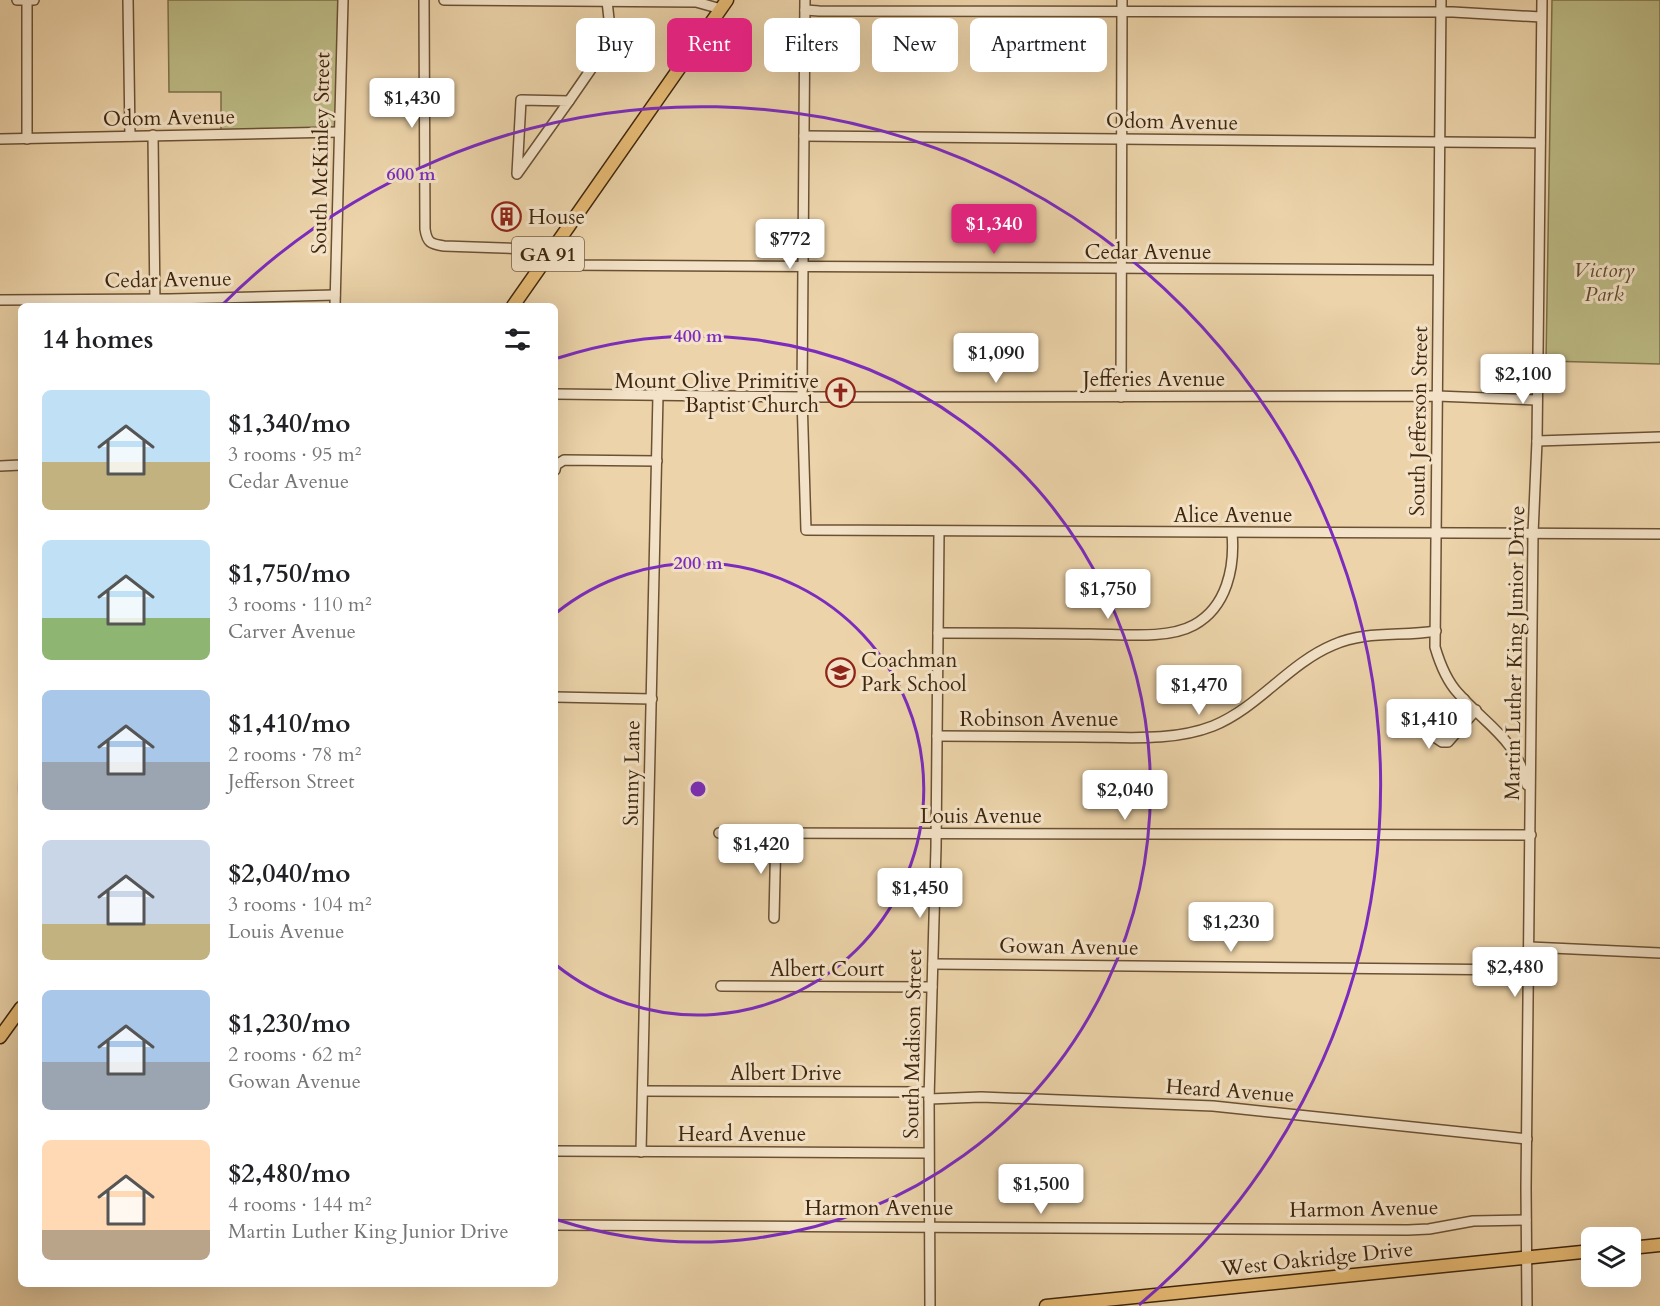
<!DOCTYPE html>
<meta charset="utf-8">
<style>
body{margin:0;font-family:Cardo,serif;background:#f6f6f6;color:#202124;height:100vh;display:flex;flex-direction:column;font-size:22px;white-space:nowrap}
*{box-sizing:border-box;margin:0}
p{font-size:20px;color:#757577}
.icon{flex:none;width:33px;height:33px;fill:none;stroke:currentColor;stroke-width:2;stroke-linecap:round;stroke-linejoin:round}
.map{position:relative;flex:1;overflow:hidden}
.details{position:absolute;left:18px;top:303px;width:540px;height:984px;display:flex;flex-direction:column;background:#fff;border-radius:9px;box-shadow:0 6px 24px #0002}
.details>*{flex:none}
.top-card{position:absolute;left:576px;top:18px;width:570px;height:54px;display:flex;gap:12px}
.buttons{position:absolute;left:1581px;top:1227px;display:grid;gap:12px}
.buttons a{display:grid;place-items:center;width:60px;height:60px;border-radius:9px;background:#fff;box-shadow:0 6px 24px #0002;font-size:30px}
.price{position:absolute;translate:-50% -51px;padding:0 14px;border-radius:6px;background:#fff;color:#222;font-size:20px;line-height:39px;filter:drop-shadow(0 2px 3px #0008)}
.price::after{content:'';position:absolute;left:50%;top:36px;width:18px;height:14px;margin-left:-9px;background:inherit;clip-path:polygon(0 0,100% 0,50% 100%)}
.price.selected{background:#db2777;color:#fff}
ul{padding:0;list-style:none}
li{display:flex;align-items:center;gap:18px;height:150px;padding:0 24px}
li span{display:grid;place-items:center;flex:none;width:168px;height:120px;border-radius:9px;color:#555}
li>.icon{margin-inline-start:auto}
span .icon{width:72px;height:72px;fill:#fffc;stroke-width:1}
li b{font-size:26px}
h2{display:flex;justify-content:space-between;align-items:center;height:72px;padding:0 24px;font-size:26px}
.pill{padding:0 21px;border-radius:9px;background:#fff;box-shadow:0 6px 24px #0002;font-size:21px;line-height:54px}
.pill.selected{background:#db2777;color:#fff}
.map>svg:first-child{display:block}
.green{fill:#bcbb85;stroke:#7e7049;stroke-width:1.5}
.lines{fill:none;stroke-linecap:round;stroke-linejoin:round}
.minor-casing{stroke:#6a5134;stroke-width:12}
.major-casing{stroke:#3f260d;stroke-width:15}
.minor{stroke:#f3e2c7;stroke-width:9}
.major{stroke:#e6ba74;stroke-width:12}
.ring{fill:none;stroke:#7b2cbf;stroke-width:3}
.labels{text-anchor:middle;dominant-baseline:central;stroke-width:6;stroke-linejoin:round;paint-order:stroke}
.shield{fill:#f3e2c7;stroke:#755e45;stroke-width:1.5}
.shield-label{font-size:20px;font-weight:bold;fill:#3f260d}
.street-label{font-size:21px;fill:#3f260d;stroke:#f3e2c7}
.poi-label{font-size:21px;fill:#3f260d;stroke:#f3e2c7;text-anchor:start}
.park-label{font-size:21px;font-style:italic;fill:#5e4b2b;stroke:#f3e2c7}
.centre{fill:#7b2cbf;stroke:#f3e2c7;stroke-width:3}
.ring-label{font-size:18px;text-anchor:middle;font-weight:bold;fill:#7b2cbf;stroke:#f3e2c7;stroke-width:6;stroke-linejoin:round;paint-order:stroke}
</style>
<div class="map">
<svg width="1660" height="1306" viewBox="0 0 1660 1306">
<rect width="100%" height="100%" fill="#ecd3a9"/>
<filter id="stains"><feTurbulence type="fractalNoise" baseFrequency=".00333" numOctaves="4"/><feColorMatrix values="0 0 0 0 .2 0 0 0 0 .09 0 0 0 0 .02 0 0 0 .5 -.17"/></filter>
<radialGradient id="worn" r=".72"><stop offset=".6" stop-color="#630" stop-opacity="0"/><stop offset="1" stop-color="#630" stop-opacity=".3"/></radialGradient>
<!-- green -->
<g class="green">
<path d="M168,0h172l-3,129 -116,3v-40h-52z"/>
<path d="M1552,0h108v364l-114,-3z"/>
</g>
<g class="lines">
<defs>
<g id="minor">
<path d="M17,0h17"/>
<path d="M27,0v139"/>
<path d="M128,0l2,136"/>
<path d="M424,0l1,229c2,14 6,15 19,17l86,3 33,16 875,5"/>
<path d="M444,0l252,2 25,7"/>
<path d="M805,0l-3,397 4,133 854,4"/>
<path d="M1441,0l-6,647c5,17 11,33 23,46 28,32 59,46 69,92"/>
<path d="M805,10l14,1 634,1 88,5"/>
<path d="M521,100l48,1 -52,73z"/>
<path d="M569,101l38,-55 2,-27 -2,-18"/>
<path d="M153,135l2,171"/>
<path d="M804,136l736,7"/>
<path d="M0,139l339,-7"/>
<path d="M0,300l170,-1 165,-4"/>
<path d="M335,306l8,-306"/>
<path d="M555,394l247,3 635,-1 99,4"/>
<path d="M1121,397l1,-397"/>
<path d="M1537,441l123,-4"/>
<path d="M0,466l21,-1"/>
<path d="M555,470l1,-5 8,-5 93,1"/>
<path d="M938,633c51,0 101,0 152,1 30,0 77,6 104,-9 33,-18 41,-58 38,-92"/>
<path d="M555,697l97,2"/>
<path d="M1464,699l-26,29 -3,4 1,6 6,4h6l28,-32"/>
<path d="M937,736c49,0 97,1 145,1 43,0 90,5 131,-11 46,-19 75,-62 120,-81 34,-15 68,-8 103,-14"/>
<path d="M719,833l812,2"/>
<path d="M774,918l2,-86"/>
<path d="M1530,947l130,6"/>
<path d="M933,964l596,6"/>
<path d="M721,986l211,1"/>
<path d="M643,1091l286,1"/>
<path d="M929,1099l52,-2 232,9 314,33"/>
<path d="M555,1151l373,2"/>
<path d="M641,1152l17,-757"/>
<path d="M555,1225l853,5 21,-1 44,-8 53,-1"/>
<path d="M930,1306l-1,-207 7,-252 3,-315"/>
<path d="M1527,1306l-1,-118 7,-654 4,-93 5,-441"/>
</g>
<g id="major">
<path d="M513,306l214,-306"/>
<path d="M0,1037l21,-29"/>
<path d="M1630,1248l30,-3"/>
<path d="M1046,1306l546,-55"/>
</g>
</defs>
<!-- minor casing -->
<use href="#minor" class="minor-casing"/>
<!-- major casing -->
<use href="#major" class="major-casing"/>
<!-- minor -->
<use href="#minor" class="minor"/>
<!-- major -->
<use href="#major" class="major"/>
</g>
<!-- distance rings -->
<g class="ring">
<path d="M556 613A226 226 0 1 1 556 965"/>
<path d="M558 358A453 453 0 1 1 558 1220"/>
<path d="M21 836A679 679 0 0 1 21 742M222 305A679 679 0 1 1 1139 1305"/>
</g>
<!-- icons -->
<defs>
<symbol id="building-ring" viewBox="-11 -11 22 22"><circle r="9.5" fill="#f3e2c7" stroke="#8f2418" stroke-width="1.5"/><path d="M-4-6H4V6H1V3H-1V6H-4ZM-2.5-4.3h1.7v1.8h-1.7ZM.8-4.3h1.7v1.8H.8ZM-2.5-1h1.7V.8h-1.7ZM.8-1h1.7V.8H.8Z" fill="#8f2418"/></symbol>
<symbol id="church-ring" viewBox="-11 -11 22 22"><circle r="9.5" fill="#f3e2c7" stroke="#8f2418" stroke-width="1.5"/><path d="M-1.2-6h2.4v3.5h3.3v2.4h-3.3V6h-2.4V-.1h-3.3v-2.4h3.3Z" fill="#8f2418"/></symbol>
<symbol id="school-ring" viewBox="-11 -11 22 22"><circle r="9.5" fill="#f3e2c7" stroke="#8f2418" stroke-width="1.5"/><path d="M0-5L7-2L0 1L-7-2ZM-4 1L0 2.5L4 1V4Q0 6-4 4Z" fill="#8f2418"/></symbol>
</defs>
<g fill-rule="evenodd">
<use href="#building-ring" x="490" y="200" width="33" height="33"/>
<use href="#church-ring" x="824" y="376" width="33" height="33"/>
<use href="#school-ring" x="824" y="656" width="33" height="33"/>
</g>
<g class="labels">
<!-- shield labels -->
<rect class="shield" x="512" y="237" width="72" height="34" rx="4.5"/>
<g class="shield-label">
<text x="548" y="254">GA 91</text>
</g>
<!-- street labels -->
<g class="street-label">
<text transform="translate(169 118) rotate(-1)">Odom Avenue</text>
<text transform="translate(1172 122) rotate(1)">Odom Avenue</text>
<text transform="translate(321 153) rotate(-89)">South McKinley Street</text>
<text x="1148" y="252">Cedar Avenue</text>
<text transform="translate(168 280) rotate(-1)">Cedar Avenue</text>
<text x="1154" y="379">Jefferies Avenue</text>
<text transform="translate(1419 421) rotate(-89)">South Jefferson Street</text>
<text x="1233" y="515">Alice Avenue</text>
<text transform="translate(1515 653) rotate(-89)">Martin Luther King Junior Drive</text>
<text x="1039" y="719">Robinson Avenue</text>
<text transform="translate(632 773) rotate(-89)">Sunny Lane</text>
<text x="981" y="816">Louis Avenue</text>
<text transform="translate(1069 947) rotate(1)">Gowan Avenue</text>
<text x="827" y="969">Albert Court</text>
<text transform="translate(913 1044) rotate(-89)">South Madison Street</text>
<text x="786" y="1073">Albert Drive</text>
<text transform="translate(1230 1091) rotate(4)">Heard Avenue</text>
<text x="742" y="1134">Heard Avenue</text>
<text x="879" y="1208">Harmon Avenue</text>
<text transform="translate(1364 1209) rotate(-1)">Harmon Avenue</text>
<text transform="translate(1317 1259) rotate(-6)">West Oakridge Drive</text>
</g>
<!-- poi labels -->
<g class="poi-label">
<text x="528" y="217">House</text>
<text x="819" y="381" text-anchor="end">Mount Olive Primitive<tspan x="819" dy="24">Baptist Church</tspan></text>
<text x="861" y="660">Coachman<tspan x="861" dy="24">Park School</tspan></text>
</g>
<!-- park labels -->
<g class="park-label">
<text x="1604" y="270">Victory<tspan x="1604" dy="24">Park</tspan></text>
</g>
</g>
<circle cx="698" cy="789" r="9" class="centre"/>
<g class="ring-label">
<text x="411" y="180">600 m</text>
<text x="698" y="342">400 m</text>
<text x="698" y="569">200 m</text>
</g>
<rect width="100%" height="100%" filter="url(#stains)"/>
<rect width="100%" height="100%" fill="url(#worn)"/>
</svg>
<div class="buttons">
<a><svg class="icon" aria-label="layers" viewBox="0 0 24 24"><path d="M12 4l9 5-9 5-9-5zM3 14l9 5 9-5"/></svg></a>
</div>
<b class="price" style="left:412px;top:129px">$1,430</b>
<b class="price selected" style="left:994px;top:255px">$1,340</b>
<b class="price" style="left:790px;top:270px">$772</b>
<b class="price" style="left:996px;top:384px">$1,090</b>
<b class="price" style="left:1523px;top:405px">$2,100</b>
<b class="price" style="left:1108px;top:620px">$1,750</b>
<b class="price" style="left:1199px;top:716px">$1,470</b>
<b class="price" style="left:1429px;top:750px">$1,410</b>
<b class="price" style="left:1125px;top:821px">$2,040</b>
<b class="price" style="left:761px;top:875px">$1,420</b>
<b class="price" style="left:920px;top:919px">$1,450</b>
<b class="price" style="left:1231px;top:953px">$1,230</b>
<b class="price" style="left:1515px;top:998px">$2,480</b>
<b class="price" style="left:1041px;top:1215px">$1,500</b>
<div class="top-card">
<a class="pill">Buy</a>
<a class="pill selected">Rent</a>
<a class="pill">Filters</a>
<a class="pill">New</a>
<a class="pill">Apartment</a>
</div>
<section class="details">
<h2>14 homes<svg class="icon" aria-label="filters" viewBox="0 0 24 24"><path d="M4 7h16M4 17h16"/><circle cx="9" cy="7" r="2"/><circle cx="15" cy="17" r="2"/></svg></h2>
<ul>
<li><span style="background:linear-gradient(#bfe0f5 60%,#c2b280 0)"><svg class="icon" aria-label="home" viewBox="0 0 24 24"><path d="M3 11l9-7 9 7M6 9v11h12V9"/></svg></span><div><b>$1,340/mo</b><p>3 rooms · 95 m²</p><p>Cedar Avenue</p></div></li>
<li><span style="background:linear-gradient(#bfe0f5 65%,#8fb573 0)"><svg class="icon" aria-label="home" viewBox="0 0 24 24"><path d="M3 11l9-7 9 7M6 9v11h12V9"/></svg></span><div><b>$1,750/mo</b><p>3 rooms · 110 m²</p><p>Carver Avenue</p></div></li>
<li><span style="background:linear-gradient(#a9c7e8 60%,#9aa5b1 0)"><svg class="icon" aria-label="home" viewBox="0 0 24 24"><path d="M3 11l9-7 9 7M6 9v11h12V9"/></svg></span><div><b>$1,410/mo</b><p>2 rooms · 78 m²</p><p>Jefferson Street</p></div></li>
<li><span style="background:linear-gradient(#c9d6e8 70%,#c2b280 0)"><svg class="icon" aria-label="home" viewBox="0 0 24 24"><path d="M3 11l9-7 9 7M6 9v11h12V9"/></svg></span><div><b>$2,040/mo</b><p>3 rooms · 104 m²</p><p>Louis Avenue</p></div></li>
<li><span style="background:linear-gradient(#a9c7e8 60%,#9aa5b1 0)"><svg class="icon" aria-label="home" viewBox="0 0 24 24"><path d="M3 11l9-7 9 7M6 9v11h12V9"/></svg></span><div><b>$1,230/mo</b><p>2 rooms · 62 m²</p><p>Gowan Avenue</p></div></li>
<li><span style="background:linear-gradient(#ffd9b3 75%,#b9a48a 0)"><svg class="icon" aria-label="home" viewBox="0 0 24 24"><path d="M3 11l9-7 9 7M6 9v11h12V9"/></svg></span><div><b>$2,480/mo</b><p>4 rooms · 144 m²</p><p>Martin Luther King Junior Drive</p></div></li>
</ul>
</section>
</div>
